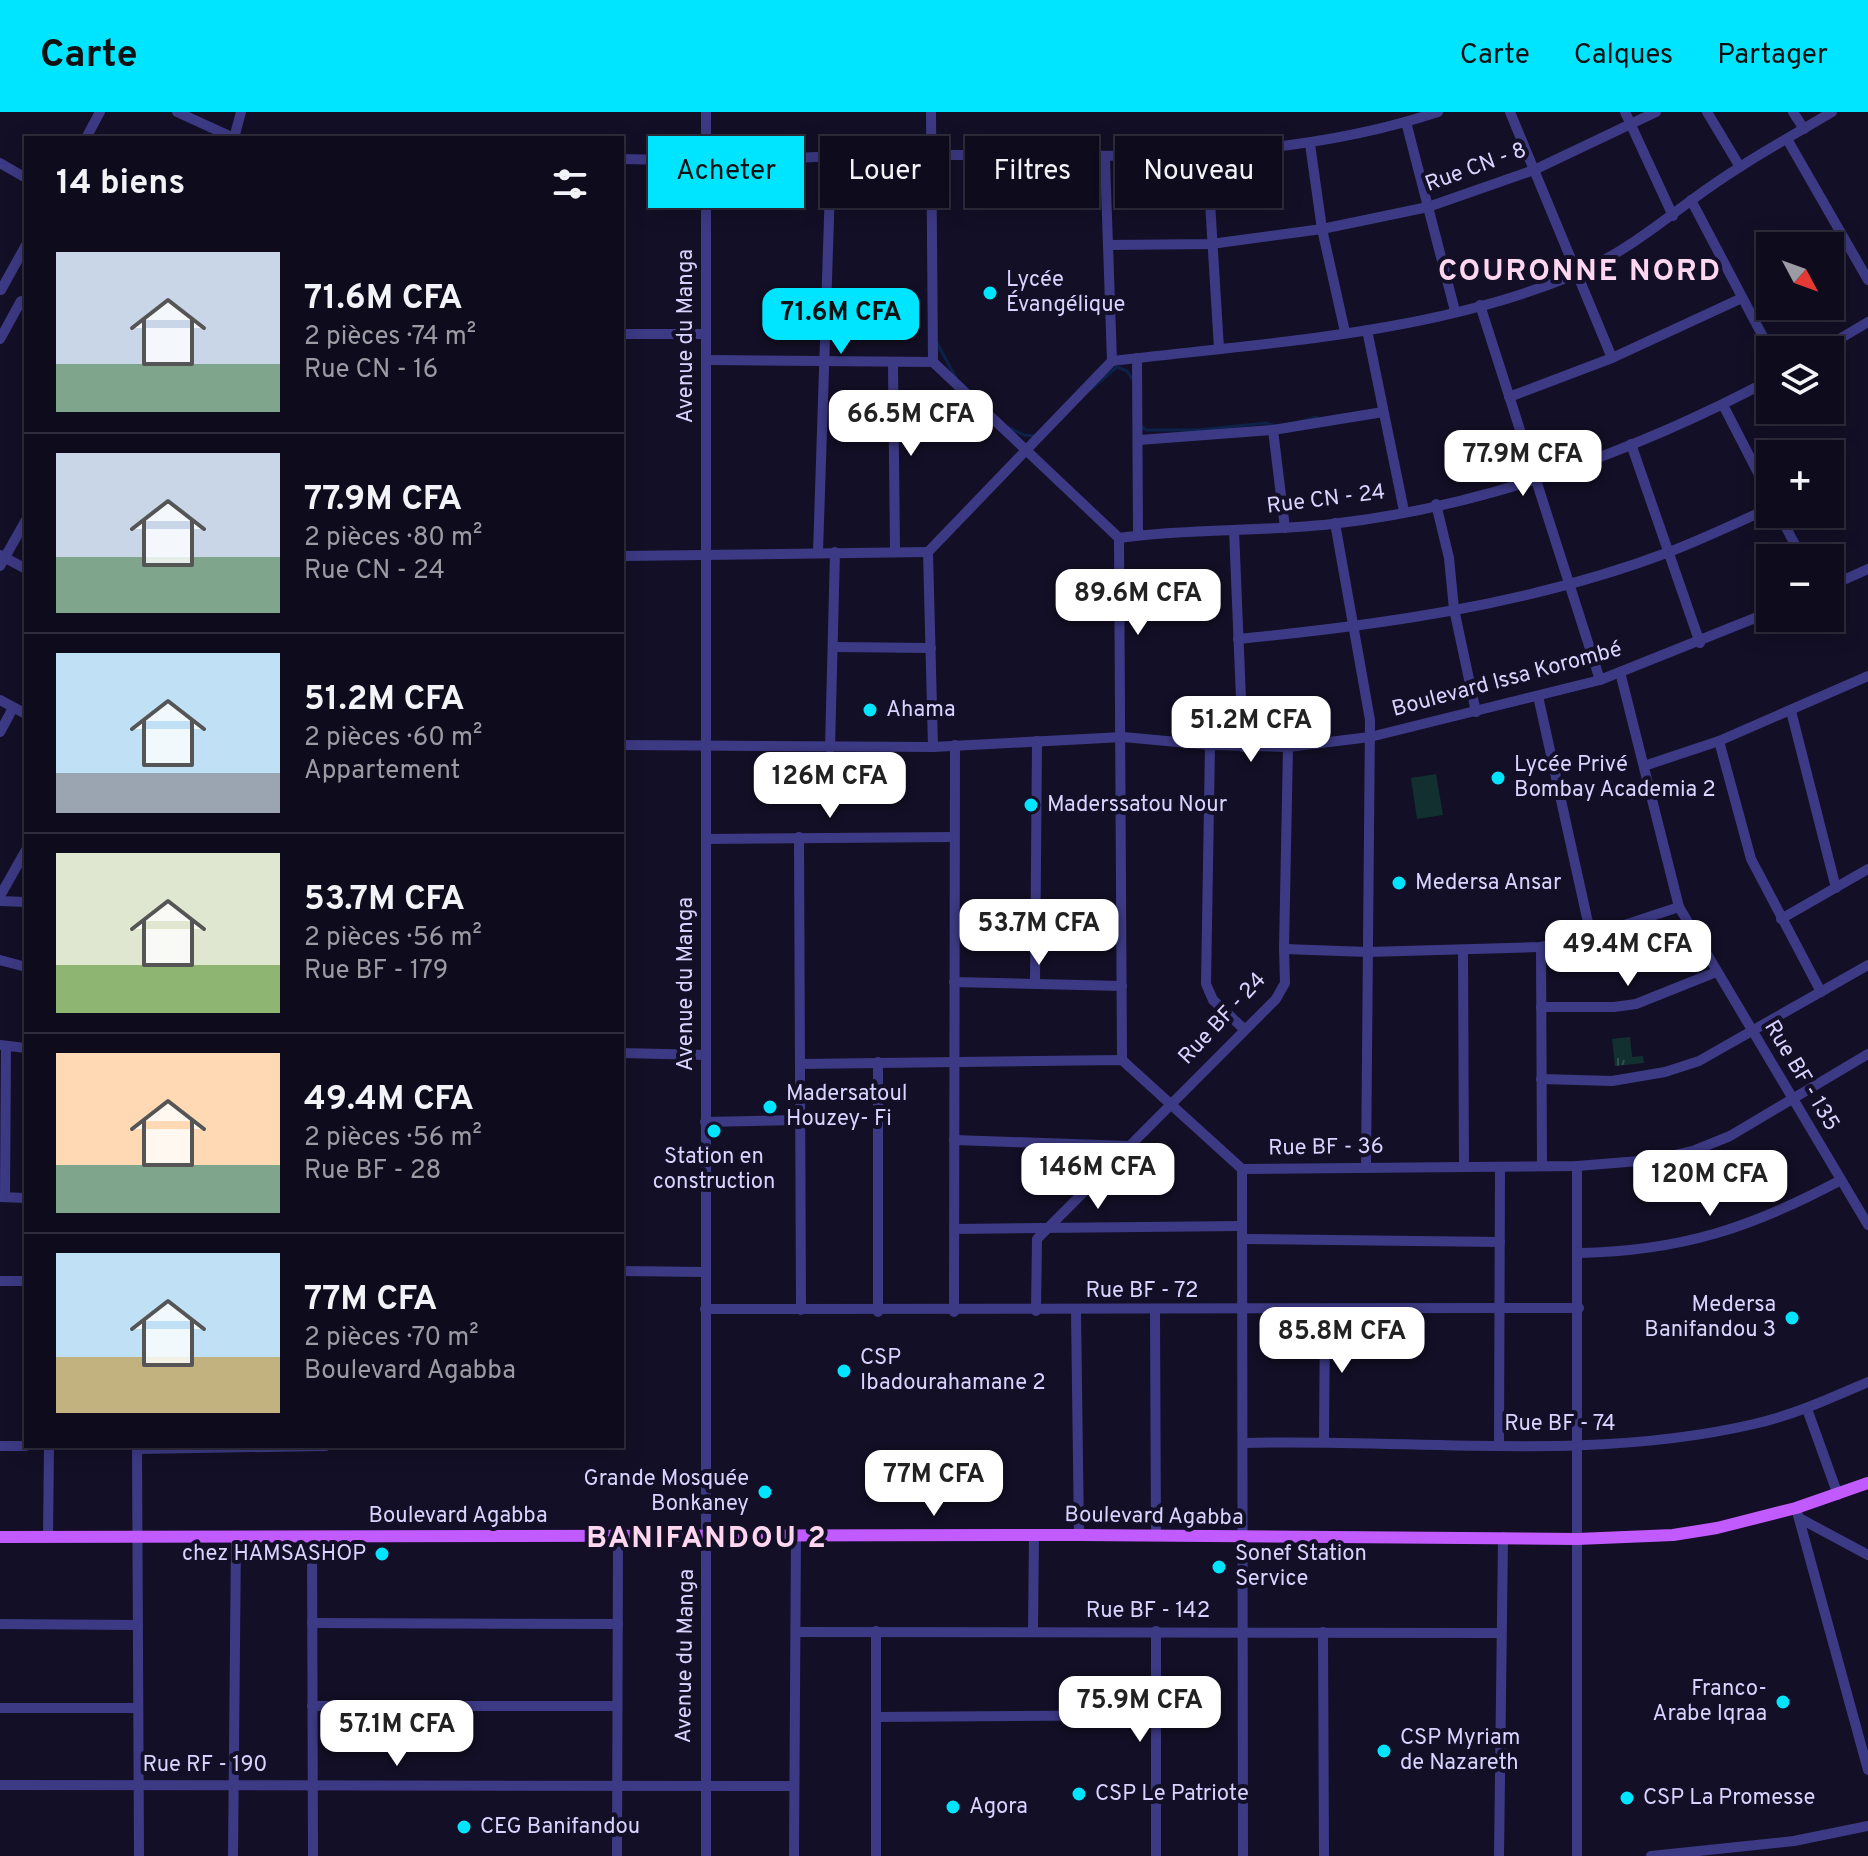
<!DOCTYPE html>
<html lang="fr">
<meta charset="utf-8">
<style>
body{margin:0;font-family:Overpass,sans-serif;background:#1c1929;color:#f1f3f6;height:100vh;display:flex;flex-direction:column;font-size:30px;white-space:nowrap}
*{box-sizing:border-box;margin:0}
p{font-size:26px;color:#9b9ba3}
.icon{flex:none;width:44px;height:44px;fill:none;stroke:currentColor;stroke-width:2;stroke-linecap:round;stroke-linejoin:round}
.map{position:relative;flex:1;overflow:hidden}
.side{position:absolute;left:24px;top:24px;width:600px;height:1312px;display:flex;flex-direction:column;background:#0e0b1c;border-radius:0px;box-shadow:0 4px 20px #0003,0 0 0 2px #2e2b3b}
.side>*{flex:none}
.guide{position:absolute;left:648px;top:24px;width:760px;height:72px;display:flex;gap:16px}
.needle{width:52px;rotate:131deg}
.controls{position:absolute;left:1756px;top:120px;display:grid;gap:16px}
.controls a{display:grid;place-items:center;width:88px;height:88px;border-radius:0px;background:#0e0b1c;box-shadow:0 4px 20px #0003,0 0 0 2px #2e2b3b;font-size:40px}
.price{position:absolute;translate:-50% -68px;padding:0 18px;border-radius:16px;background:#fff;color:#222;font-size:26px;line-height:52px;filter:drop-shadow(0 2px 4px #0008)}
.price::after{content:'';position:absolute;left:50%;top:48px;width:24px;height:18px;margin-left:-12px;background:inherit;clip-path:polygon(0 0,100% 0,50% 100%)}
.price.current{background:#00e5ff;color:#111}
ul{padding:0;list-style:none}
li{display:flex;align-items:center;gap:24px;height:200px;padding:0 32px}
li+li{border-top:2px solid #2e2b3b}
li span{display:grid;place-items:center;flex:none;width:224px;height:160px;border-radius:0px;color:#555}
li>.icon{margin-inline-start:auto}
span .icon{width:96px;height:96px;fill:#fffc;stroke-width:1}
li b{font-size:34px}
h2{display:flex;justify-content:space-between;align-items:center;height:96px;padding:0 32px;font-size:34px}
.tag{padding:0 28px;border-radius:0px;background:#0e0b1c;box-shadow:0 4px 20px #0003,0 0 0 2px #2e2b3b;font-size:28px;line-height:72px}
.tag.current{background:#00e5ff;color:#111}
header{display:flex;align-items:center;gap:48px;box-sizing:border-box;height:112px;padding:0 40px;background:#00e5ff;color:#111}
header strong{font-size:38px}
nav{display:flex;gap:44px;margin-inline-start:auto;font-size:28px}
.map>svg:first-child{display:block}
.grass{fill:url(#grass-tufts)}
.pitch{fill:#12302f}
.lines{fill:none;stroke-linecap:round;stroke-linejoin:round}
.stream{stroke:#0c2248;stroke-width:3}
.minor{stroke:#3d3a85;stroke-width:10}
.major{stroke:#c25bff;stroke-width:12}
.poi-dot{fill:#00e5ff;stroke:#130f26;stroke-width:3}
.labels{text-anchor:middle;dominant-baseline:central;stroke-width:8;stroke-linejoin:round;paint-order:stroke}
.street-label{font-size:22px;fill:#d9d4ff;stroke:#130f26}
.poi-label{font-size:22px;fill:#d9d4ff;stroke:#130f26;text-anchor:start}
.district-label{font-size:30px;font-weight:bold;letter-spacing:2px;fill:#ffd6f0;stroke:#130f26}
</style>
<header>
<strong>Carte</strong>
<nav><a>Carte</a><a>Calques</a><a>Partager</a></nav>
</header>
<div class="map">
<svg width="1868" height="1744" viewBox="0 0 1868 1744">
<defs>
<pattern id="grass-tufts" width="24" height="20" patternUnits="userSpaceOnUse" patternTransform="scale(2)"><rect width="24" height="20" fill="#12302f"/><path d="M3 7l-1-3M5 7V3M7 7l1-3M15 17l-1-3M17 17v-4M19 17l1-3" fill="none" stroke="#344d4e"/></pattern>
</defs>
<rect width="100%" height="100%" fill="#130f26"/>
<!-- grass -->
<path class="grass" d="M1630,925l2,20 11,-1 1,7 -29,3 -3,-27z"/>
<!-- pitch -->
<path class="pitch" d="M1436,662l7,41 -26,4 -6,-41z"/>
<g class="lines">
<!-- stream -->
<g class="stream">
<path d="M937,231l19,35"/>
<path d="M1091,277l26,-22 10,4 6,9"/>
<path d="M1298,310l19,-5"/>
<path d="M1141,314l5,4h52l68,-7 9,3"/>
<path d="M1008,315l16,8 11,1"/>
</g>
<!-- minor -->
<g class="minor">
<path d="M177,0l57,26 7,-26"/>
<path d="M931,0l2,250"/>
<path d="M1510,0l102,246"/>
<path d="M1625,0l48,104"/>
<path d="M1707,0l33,55"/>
<path d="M1793,0l11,17"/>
<path d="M1406,10l49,189"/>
<path d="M86,26l14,-26"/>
<path d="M1787,27l81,141"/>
<path d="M1310,32l12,85 23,103"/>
<path d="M1207,41l12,196"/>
<path d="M622,47c104,3 206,-4 310,-4 172,-1 339,12 506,-43"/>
<path d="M1105,47l7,202"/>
<path d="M0,51l26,15"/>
<path d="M1691,88l79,150"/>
<path d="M1108,133l103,-1 111,-15 106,-22 106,-37 122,-58"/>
<path d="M1,178l25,-45"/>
<path d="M1480,193l120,375"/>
<path d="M1367,218l37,181"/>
<path d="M622,222h84"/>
<path d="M0,227l21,-38"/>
<path d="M1821,238l47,-28"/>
<path d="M1137,246l1,177"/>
<path d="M706,248l227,2"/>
<path d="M1112,249c152,-18 322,-27 464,-87 42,-18 81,-48 117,-75 44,-33 92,-59 139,-87"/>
<path d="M933,250l186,176c70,-10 142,-6 213,-14 151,-17 304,-73 438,-144"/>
<path d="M893,252l2,187"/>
<path d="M1509,285l103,-39 130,-60"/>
<path d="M1723,293l47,91"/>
<path d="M1273,318l12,98"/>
<path d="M1139,328l134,-10 110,-18"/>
<path d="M1631,332l69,199"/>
<path d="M1436,392l13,54 5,51 22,103"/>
<path d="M1779,402l23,44"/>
<path d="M1335,411l35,197 -4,448"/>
<path d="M1234,418l9,217"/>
<path d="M1119,426l3,522"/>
<path d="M818,440l13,-394"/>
<path d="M928,440l184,-191"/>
<path d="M928,440l5,195"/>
<path d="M0,443l26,14"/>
<path d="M622,444l306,-4"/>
<path d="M0,454l26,-46"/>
<path d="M1830,474l38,-17"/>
<path d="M1238,527c144,-14 294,-35 431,-87 34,-13 67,-29 101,-44"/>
<path d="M833,535l98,1"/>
<path d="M1620,560l59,235 189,318"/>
<path d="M1538,584l53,240"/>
<path d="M0,588l26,14"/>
<path d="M1791,599l45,177"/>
<path d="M0,620l13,-24"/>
<path d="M1719,629l32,118 70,133"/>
<path d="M622,633l311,2 190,-10 87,8 78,2 82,-10 230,-57 170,-68"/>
<path d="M1210,633l-4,239 7,16 31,29"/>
<path d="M830,636l5,-196"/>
<path d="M1644,654l75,-25 149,-65"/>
<path d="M799,725l2,473"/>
<path d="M707,727l247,-2"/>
<path d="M0,784l26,-46"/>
<path d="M0,789l26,1"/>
<path d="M1781,807l87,-50"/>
<path d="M1541,835l1,219"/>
<path d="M1284,837l4,-202"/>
<path d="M1463,838l1,217"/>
<path d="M0,848l26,7"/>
<path d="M954,870l168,4"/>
<path d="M1035,872l2,-243"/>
<path d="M1541,895h73l22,-3 80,-32"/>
<path d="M0,933l26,3"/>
<path d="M622,941l84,2"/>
<path d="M800,952l322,-4 120,109 335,-3 75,-6 41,-9 37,-15 138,-82"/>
<path d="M1541,967l71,2 53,-9 34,-11 169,-96"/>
<path d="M705,1010l95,-2"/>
<path d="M954,1028l175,6"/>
<path d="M1242,1057l1,687"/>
<path d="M0,1085l26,1"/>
<path d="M5,1085l1,-150"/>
<path d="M954,1117l288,-3"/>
<path d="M1242,1127l258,3"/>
<path d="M1579,1141c102,-2 172,-25 262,-73"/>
<path d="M622,1159l81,1"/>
<path d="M0,1169h26"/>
<path d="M705,1197l874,-1"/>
<path d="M1036,1199l1,-72 239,-240 9,-16 -1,-34 84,3 173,-5 50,-11 88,-29"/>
<path d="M1155,1199l1,225"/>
<path d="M878,1200v-250"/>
<path d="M954,1200l1,-567"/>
<path d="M1076,1200l3,223"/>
<path d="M1807,1297l31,86"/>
<path d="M1324,1329l1,-132"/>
<path d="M1243,1331c169,-5 344,20 511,-19 40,-9 77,-26 114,-42"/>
<path d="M1499,1332l1,-277"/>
<path d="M0,1334h26"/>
<path d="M137,1334l2,410"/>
<path d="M137,1337l189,-3"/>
<path d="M1796,1396l72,262"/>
<path d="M1799,1406l69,37"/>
<path d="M312,1424l1,320"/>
<path d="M48,1425l1,-91"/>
<path d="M312,1511l306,1"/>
<path d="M0,1512l138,1"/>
<path d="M1033,1518l1,-95"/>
<path d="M1156,1519v225"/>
<path d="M796,1520l705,1"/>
<path d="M1323,1520l1,224"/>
<path d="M312,1594h305"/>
<path d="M0,1596h138"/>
<path d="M876,1605l281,-2"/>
<path d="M0,1673l794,1"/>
<path d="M233,1744l3,-318"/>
<path d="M617,1744l1,-319"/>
<path d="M706,1744v-1744"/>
<path d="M794,1744l2,-320"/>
<path d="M876,1744v-225"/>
<path d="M1499,1744l4,-319"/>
<path d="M1577,1744v-690"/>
<path d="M1651,1744l143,-15 74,-15"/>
</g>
<!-- major -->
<path class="major" d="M0,1425l1079,-2 498,4 96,-4 44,-7 79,-20 72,-25"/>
</g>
<!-- markers -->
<g class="poi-dot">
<circle cx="990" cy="181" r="8"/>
<circle cx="870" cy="598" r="8"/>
<circle cx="1498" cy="666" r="8"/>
<circle cx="1031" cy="693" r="8"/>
<circle cx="1399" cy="771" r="8"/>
<circle cx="770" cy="995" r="8"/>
<circle cx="714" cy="1019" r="8"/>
<circle cx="1792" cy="1206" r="8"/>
<circle cx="844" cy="1259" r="8"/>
<circle cx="765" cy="1380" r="8"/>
<circle cx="382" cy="1442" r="8"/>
<circle cx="1219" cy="1455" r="8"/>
<circle cx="1783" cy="1590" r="8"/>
<circle cx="1384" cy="1639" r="8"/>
<circle cx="1079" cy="1682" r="8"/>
<circle cx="1627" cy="1686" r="8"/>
<circle cx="953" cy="1695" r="8"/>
<circle cx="464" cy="1715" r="8"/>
</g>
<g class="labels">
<!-- street labels -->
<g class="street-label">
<text transform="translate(1476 56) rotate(-20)">Rue CN - 8</text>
<text transform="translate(686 224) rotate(-90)">Avenue du Manga</text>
<text transform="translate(1326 388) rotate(-7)">Rue CN - 24</text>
<text transform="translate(1507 568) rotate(-15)">Boulevard Issa Korombé</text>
<text transform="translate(686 872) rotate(-90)">Avenue du Manga</text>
<text transform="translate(1223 907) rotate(-47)">Rue BF - 24</text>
<text transform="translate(1801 964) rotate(59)">Rue BF - 135</text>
<text transform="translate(1326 1036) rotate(-1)">Rue BF - 36</text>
<text x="1142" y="1179">Rue BF - 72</text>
<text x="1560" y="1312">Rue BF - 74</text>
<text x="458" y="1404">Boulevard Agabba</text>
<text transform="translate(1154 1405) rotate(1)">Boulevard Agabba</text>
<text x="1148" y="1499">Rue BF - 142</text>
<text transform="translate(686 1544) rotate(-89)">Avenue du Manga</text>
<text x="205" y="1653">Rue RF - 190</text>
</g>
<!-- poi labels -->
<g class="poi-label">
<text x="1006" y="168">Lycée<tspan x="1006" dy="25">Évangélique</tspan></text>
<text x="886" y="598">Ahama</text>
<text x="1514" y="653">Lycée Privé<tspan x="1514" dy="25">Bombay Academia 2</tspan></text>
<text x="1047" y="693">Maderssatou Nour</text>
<text x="1415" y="771">Medersa Ansar</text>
<text x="786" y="982">Madersatoul<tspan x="786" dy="25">Houzey- Fi</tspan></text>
<text x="714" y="1045" text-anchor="middle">Station en<tspan x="714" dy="25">construction</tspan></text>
<text x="1776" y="1193" text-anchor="end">Medersa<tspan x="1776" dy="25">Banifandou 3</tspan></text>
<text x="860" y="1246">CSP<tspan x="860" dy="25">Ibadourahamane 2</tspan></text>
<text x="749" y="1367" text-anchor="end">Grande Mosquée<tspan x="749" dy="25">Bonkaney</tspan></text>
<text x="366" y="1442" text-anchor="end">chez HAMSASHOP</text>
<text x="1235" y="1442">Sonef Station<tspan x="1235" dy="25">Service</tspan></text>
<text x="1767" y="1577" text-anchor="end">Franco-<tspan x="1767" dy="25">Arabe Iqraa</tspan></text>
<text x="1400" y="1626">CSP Myriam<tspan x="1400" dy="25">de Nazareth</tspan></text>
<text x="1095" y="1682">CSP Le Patriote</text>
<text x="1643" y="1686">CSP La Promesse</text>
<text x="969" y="1695">Agora</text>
<text x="480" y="1715">CEG Banifandou</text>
</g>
<!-- district labels -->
<g class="district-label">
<text x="1580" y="160">COURONNE NORD</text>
<text x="707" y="1427">BANIFANDOU 2</text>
</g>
</g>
</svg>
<div class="controls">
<a><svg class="needle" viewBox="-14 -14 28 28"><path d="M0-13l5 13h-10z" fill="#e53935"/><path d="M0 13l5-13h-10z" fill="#9b9ba3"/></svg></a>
<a><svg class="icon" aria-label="layers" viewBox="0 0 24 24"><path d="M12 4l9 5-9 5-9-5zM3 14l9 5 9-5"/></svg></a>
<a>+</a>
<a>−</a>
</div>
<b class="price current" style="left:841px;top:244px">71.6M CFA</b>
<b class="price" style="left:911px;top:346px">66.5M CFA</b>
<b class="price" style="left:1523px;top:386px">77.9M CFA</b>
<b class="price" style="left:1138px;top:525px">89.6M CFA</b>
<b class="price" style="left:1251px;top:652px">51.2M CFA</b>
<b class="price" style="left:830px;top:708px">126M CFA</b>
<b class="price" style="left:1039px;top:855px">53.7M CFA</b>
<b class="price" style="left:1628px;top:876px">49.4M CFA</b>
<b class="price" style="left:1098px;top:1099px">146M CFA</b>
<b class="price" style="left:1710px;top:1106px">120M CFA</b>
<b class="price" style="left:1342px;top:1263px">85.8M CFA</b>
<b class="price" style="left:934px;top:1406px">77M CFA</b>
<b class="price" style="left:1140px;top:1632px">75.9M CFA</b>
<b class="price" style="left:397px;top:1656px">57.1M CFA</b>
<div class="guide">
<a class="tag current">Acheter</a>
<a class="tag">Louer</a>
<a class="tag">Filtres</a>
<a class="tag">Nouveau</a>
</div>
<section class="side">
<h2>14 biens<svg class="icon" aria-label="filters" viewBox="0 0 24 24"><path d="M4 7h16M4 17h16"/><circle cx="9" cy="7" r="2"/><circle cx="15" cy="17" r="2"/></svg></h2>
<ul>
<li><span style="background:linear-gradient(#c9d6e8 70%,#7fa58c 0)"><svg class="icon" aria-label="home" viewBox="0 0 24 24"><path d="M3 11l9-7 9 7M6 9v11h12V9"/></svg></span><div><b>71.6M CFA</b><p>2 pièces · 74 m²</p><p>Rue CN - 16</p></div></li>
<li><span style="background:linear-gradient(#c9d6e8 65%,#7fa58c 0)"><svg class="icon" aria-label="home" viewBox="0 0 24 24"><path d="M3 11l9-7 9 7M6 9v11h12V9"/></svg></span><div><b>77.9M CFA</b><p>2 pièces · 80 m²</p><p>Rue CN - 24</p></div></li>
<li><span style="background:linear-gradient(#bfe0f5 75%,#9aa5b1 0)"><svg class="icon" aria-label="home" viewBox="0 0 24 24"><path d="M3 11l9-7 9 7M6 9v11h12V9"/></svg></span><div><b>51.2M CFA</b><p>2 pièces · 60 m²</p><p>Appartement</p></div></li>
<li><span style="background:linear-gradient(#dfe7d0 70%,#8fb573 0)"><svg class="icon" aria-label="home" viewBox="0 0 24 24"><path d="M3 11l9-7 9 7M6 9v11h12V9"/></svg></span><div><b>53.7M CFA</b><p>2 pièces · 56 m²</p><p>Rue BF - 179</p></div></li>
<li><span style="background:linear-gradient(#ffd9b3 70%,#7fa58c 0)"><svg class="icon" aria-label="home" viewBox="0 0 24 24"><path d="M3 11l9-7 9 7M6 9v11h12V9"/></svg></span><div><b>49.4M CFA</b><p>2 pièces · 56 m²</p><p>Rue BF - 28</p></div></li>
<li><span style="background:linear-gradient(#bfe0f5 65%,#c2b280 0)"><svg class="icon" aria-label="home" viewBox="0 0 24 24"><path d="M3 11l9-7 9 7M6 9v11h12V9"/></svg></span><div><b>77M CFA</b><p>2 pièces · 70 m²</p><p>Boulevard Agabba</p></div></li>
</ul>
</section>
</div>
